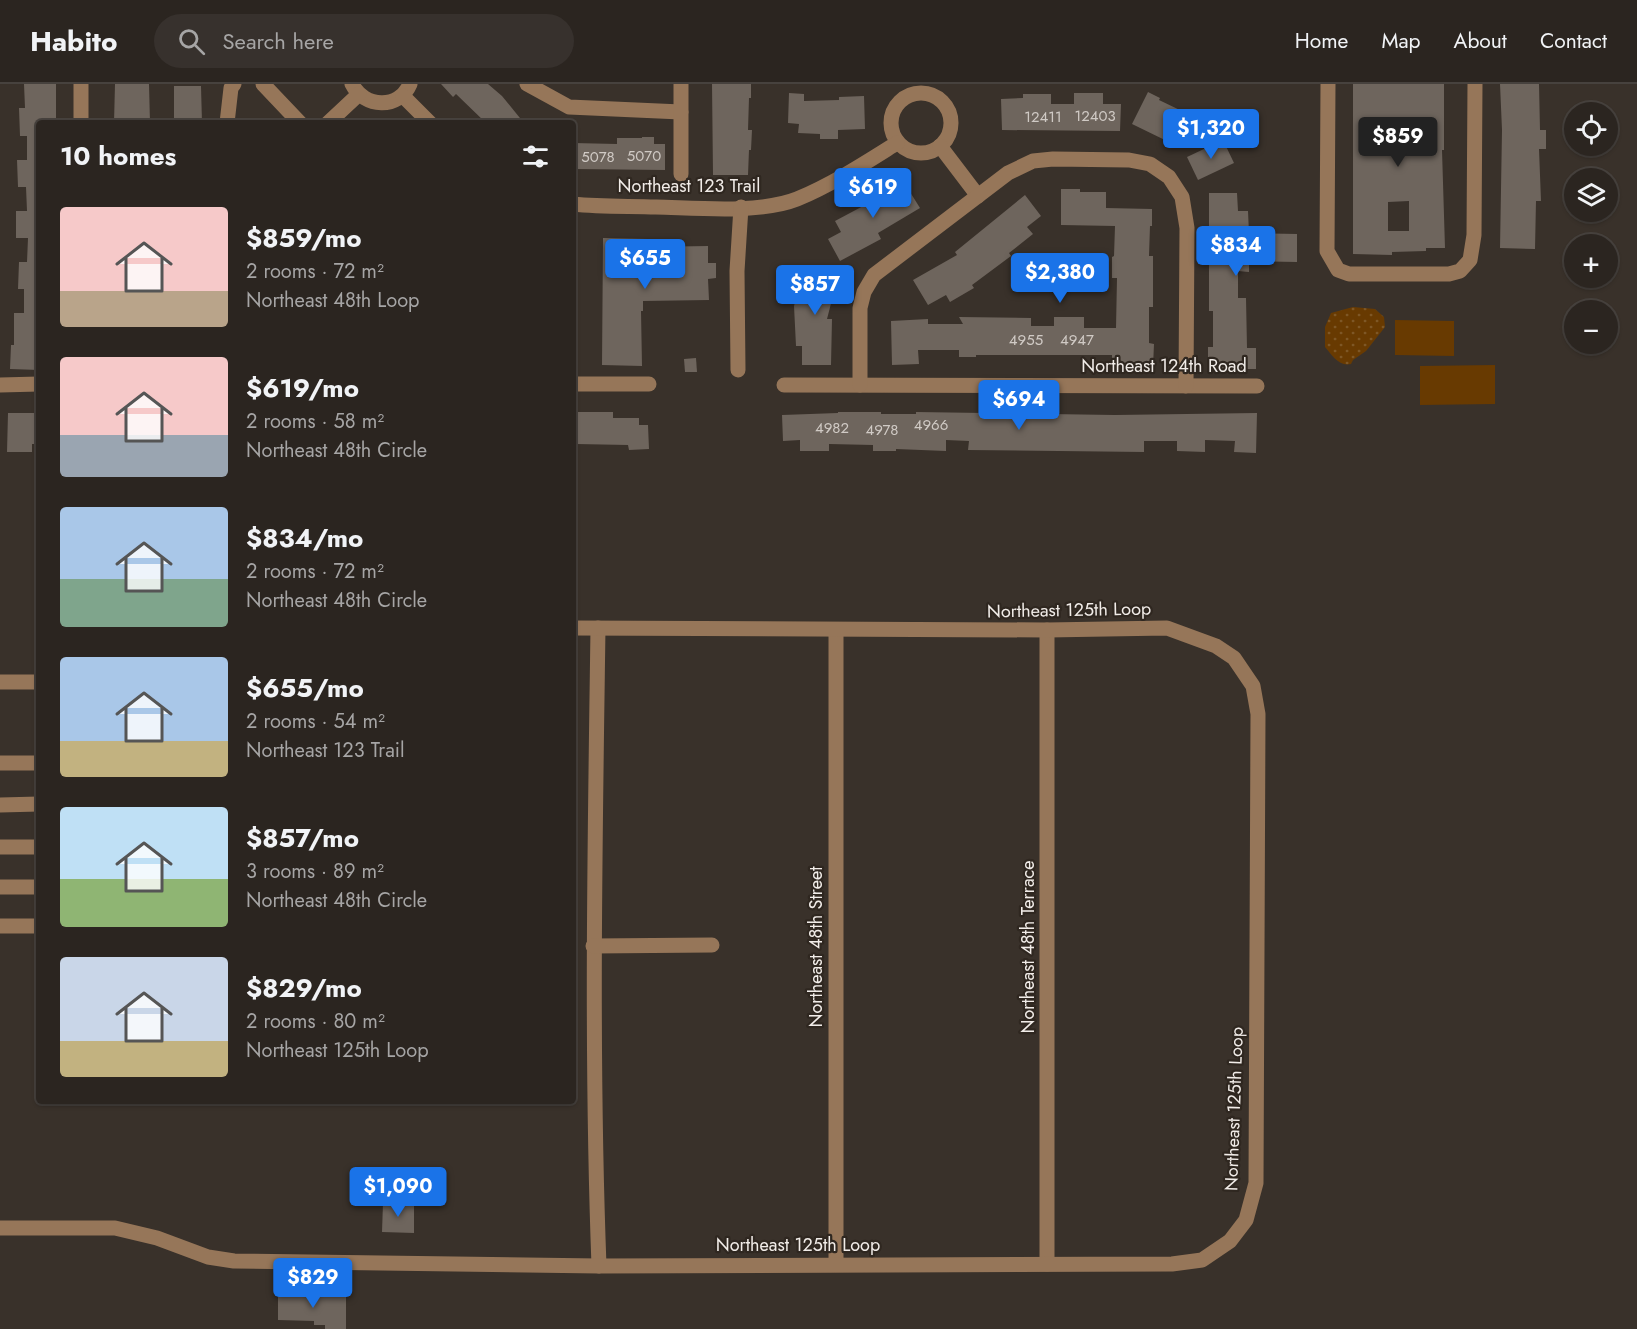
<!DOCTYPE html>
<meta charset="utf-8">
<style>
body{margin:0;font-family:Jost,sans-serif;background:#37312d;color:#f1f3f6;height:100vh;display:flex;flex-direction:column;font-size:22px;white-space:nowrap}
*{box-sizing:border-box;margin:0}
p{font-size:20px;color:#a6a5a5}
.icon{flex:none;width:33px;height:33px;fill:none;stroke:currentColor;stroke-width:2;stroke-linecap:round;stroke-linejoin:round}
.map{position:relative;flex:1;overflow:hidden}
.details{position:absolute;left:36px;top:36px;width:540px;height:984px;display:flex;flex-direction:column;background:#2b2520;border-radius:6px;box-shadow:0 2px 4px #0004,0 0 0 2px #47423e}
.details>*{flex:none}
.buttons{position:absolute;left:1564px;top:18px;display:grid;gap:12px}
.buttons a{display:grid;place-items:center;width:54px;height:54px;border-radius:50%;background:#2b2520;box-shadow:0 2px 4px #0004,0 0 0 2px #47423e;font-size:30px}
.price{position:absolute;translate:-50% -51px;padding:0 14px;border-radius:6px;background:#1a73e8;color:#fff;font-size:20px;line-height:39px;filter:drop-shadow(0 2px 3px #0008)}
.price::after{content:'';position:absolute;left:50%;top:36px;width:18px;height:14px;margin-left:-9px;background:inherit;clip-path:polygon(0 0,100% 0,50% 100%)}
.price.on{background:#222;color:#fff}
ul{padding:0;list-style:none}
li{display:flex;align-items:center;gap:18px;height:150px;padding:0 24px}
li span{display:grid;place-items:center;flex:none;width:168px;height:120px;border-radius:6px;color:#555}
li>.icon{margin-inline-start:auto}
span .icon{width:72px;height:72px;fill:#fffc;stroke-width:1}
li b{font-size:26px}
h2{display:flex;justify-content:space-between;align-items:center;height:72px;padding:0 24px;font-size:26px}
header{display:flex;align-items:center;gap:36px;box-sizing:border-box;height:84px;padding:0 30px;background:#2b2520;border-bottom:2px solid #47423e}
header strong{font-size:28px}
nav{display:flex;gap:33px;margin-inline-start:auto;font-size:21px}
.search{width:420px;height:54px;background:#37312d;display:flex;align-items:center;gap:15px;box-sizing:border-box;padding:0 21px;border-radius:33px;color:#a6a5a5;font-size:22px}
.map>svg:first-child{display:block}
.park{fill:url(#park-dots)}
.pitch{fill:#683a01}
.building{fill:#6e655d;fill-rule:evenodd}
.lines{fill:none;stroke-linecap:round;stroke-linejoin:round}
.minor{stroke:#967659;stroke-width:15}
.labels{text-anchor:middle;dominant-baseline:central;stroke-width:4.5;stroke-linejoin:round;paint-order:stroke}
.number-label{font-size:15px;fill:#d0cac5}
.street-label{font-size:18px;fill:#f1ece8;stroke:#2f2720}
</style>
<header>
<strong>Habito</strong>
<div class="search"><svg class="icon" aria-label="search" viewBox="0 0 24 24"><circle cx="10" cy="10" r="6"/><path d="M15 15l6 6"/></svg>Search here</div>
<nav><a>Home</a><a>Map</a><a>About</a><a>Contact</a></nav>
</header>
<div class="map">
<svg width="1637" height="1245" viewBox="0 0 1637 1245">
<defs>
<pattern id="park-dots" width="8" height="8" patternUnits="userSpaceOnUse" patternTransform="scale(1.5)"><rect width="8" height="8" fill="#683a01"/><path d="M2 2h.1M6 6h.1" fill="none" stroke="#7e5726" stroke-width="1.8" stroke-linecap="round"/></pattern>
</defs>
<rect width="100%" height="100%" fill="#39312a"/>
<!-- park -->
<path class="park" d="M1353,223l22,2 9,8 1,10 -19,24 -13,9 -2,4c-12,3 -19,-9 -26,-17v-20l6,-14z"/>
<!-- pitch -->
<g class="pitch">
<path d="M1395,236l59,1v35l-59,-1z"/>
<path d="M1495,281v39l-75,1v-39z"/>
</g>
<!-- building -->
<g class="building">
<path d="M24,0h32v39h-17v247l-29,-1 1,-24h3v-32h10v-24h-6l1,-27h8l1,-24h-12v-27h11l-1,-24h-8l-1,-27h10v-24h-7l-1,-28h6z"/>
<path d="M115,0h34l1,39h-36z"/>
<path d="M441,0h47l14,12 22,27h-38l-30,-29 -3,3z"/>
<path d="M712,0h39v14h-2l-1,32h4l-1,20h-2l-1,25h-35z"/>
<path d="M1353,0h91v66h-2l3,98h-19v3l-34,1v3l-39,-1zM1409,117v30h-21v-29z"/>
<path d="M1500,0h39l1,46h6v19h-7l2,52h-5l-1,48 -35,-1 2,-118z"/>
<path d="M174,2h27l1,37h-28z"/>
<path d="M1148,8l12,6 -1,2 27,13 -15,30 -39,-19z"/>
<path d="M789,9l15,1v7l35,-1v-3l25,-1 1,33 -27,1v9h-18v-5l-22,-1 1,-9 -11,-1z"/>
<path d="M1074,9h29v11h18l-1,27 -118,-1 -1,-31 22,-1v-4h28v10h23z"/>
<path d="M642,53h12v7h11v26l-92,-1v-26l44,1v-6h25z"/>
<path d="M1223,56l11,23 -36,17 -11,-23z"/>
<path d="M900,92l20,32 -42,25 3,6 -41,22 -12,-22 13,-7 -6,-11 45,-24 -4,-6z"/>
<path d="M1061,105h19v3h26v16l46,1v17h-2l-1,30h4v51h-4v36l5,1 -1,23 -41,-1v-11h-136v2h-17v-7h-41l1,14 -27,1 -1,-44 37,-2v5h35l-4,-7 72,1v8h23v-9h30v11h32l1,-50h-5v-21l2,-1 1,-30 -54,-1z"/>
<path d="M1209,109h28l1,18h10l1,22 48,1v28l-48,-1v11l-11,-1v27h8l1,50h9v21h-35v-6h-13v-16h5v-36h-4z"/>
<path d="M1025,111l16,21 -14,11 6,7 -24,19 2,3 -39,29 2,3 -24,14 -4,-7 -18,10 -15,-25 44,-25 -2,-3z"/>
<path d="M603,154l45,1 -1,8 61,-1v17h8v15l-8,1 1,21 -66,1v10h-2l1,55 -40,-1z"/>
<path d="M807,182l34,8 -4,14h-2l-8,31h5l-1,46h-29v-19h-6l-2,-40 3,-11 2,1z"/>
<path d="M696,274l1,14h-12l-1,-13z"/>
<path d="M577,328h36v6h26v7h9l1,24 -20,1 -1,-5 -52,-1z"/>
<path d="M838,328h43v2h35v-2l199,3 142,-2 -1,40 -22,-1 1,-11 -30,-1v12l-28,-1v-10h-33v11l-176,-2 1,-9 -23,-1v11l-50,-2v2h-23v-6l-44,-1v7h-29v-11l-17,1 -1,-26 56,-2z"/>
<path d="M8,329h31v31h-7v8h-25z"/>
<path d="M383,1119h31v30l-32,-1z"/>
<path d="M278,1207l29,1v3l39,1v33h-21v-4h-11v-4l-36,-1z"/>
</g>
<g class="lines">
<!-- minor -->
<g class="minor">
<path d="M81,0v39"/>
<path d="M263,0l37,39"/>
<path d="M352,0c12,24 47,26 58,0"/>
<path d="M527,0l42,23 112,5"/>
<path d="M1328,0l-1,167 11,19 11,4h100l11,-3 10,-11 4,-25 1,-151"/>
<circle cx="921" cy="39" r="30"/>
<path d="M403,12l27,27"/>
<path d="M227,39l4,-35 3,-4"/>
<path d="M328,39l31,-29"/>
<path d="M940,62l38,50"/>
<path d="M681,90v-90"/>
<path d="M573,120c28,3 55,2 83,3 41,1 103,7 141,-8 36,-15 68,-36 100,-56"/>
<path d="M738,286l-1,-99 4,-64"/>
<path d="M573,300h76"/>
<path d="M0,301l39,-1"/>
<path d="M784,301l473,1"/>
<path d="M860,301v-77l4,-16 10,-17 134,-102 25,-12 20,-2 76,1 21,4 19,13 13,20 5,31 -1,158"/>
<path d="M598,544c-3,212 -7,425 1,638"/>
<path d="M836,546v634"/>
<path d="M1047,546v634"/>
<path d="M0,598h39"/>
<path d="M0,679h39"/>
<path d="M0,721l39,-1"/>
<path d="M0,763h39"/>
<path d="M0,803h39"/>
<path d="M0,842h39"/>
<path d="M593,862l119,-1"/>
<path d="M0,1144h115l42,10 51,19 26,4 365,5 573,-2 30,-4 28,-19 16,-21 10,-37 2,-469 -5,-28 -19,-28 -18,-12 -49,-18 -120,2 -474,-2"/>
</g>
</g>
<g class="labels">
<!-- number labels -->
<g class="number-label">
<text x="1095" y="32">12403</text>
<text x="1043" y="33">12411</text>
<text x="644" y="72">5070</text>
<text x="598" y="73">5078</text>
<text x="1026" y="256">4955</text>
<text x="1077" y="256">4947</text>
<text x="931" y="341">4966</text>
<text x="832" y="344">4982</text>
<text x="882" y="346">4978</text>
</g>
<!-- street labels -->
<g class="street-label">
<text x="689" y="102">Northeast 123 Trail</text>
<text x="1164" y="282">Northeast 124th Road</text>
<text transform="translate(1069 526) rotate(-1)">Northeast 125th Loop</text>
<text transform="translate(816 863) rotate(-90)">Northeast 48th Street</text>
<text transform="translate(1028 863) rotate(-90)">Northeast 48th Terrace</text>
<text transform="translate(1234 1025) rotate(-88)">Northeast 125th Loop</text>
<text x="798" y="1161">Northeast 125th Loop</text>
</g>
</g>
</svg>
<div class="buttons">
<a><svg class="icon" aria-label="locate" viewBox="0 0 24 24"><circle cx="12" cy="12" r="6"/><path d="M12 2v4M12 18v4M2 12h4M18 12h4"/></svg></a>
<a><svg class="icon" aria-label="layers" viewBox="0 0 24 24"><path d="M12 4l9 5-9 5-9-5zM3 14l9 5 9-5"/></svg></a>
<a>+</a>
<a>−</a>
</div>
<b class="price" style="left:1211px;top:76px">$1,320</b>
<b class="price on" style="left:1398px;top:84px">$859</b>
<b class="price" style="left:873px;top:135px">$619</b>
<b class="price" style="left:1236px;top:193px">$834</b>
<b class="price" style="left:645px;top:206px">$655</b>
<b class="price" style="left:1060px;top:220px">$2,380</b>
<b class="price" style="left:815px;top:232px">$857</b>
<b class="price" style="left:1019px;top:347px">$694</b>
<b class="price" style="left:398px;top:1134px">$1,090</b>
<b class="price" style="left:313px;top:1225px">$829</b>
<section class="details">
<h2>10 homes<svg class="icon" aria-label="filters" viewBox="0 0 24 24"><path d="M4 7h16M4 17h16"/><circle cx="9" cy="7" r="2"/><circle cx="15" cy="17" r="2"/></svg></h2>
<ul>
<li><span style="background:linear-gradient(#f6c9c9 70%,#b9a48a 0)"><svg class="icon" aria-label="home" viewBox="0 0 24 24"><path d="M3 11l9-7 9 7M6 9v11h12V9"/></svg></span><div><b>$859/mo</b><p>2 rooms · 72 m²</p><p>Northeast 48th Loop</p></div></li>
<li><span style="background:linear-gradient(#f6c9c9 65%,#9aa5b1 0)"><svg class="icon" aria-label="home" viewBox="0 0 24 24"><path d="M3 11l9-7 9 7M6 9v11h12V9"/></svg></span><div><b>$619/mo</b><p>2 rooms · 58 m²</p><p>Northeast 48th Circle</p></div></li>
<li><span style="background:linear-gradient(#a9c7e8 60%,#7fa58c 0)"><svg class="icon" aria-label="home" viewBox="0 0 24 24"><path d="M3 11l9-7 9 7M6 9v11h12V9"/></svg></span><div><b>$834/mo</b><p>2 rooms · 72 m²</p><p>Northeast 48th Circle</p></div></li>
<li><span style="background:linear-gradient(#a9c7e8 70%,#c2b280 0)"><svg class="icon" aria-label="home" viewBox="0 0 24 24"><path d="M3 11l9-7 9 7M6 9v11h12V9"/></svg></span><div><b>$655/mo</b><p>2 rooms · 54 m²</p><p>Northeast 123 Trail</p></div></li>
<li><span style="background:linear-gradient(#bfe0f5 60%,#8fb573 0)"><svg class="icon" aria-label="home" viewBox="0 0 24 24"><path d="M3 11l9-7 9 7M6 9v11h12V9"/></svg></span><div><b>$857/mo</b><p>3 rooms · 89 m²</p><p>Northeast 48th Circle</p></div></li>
<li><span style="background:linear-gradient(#c9d6e8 70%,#c2b280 0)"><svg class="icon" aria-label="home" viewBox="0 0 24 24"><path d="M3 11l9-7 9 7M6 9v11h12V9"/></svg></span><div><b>$829/mo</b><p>2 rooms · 80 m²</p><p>Northeast 125th Loop</p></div></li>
</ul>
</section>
</div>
